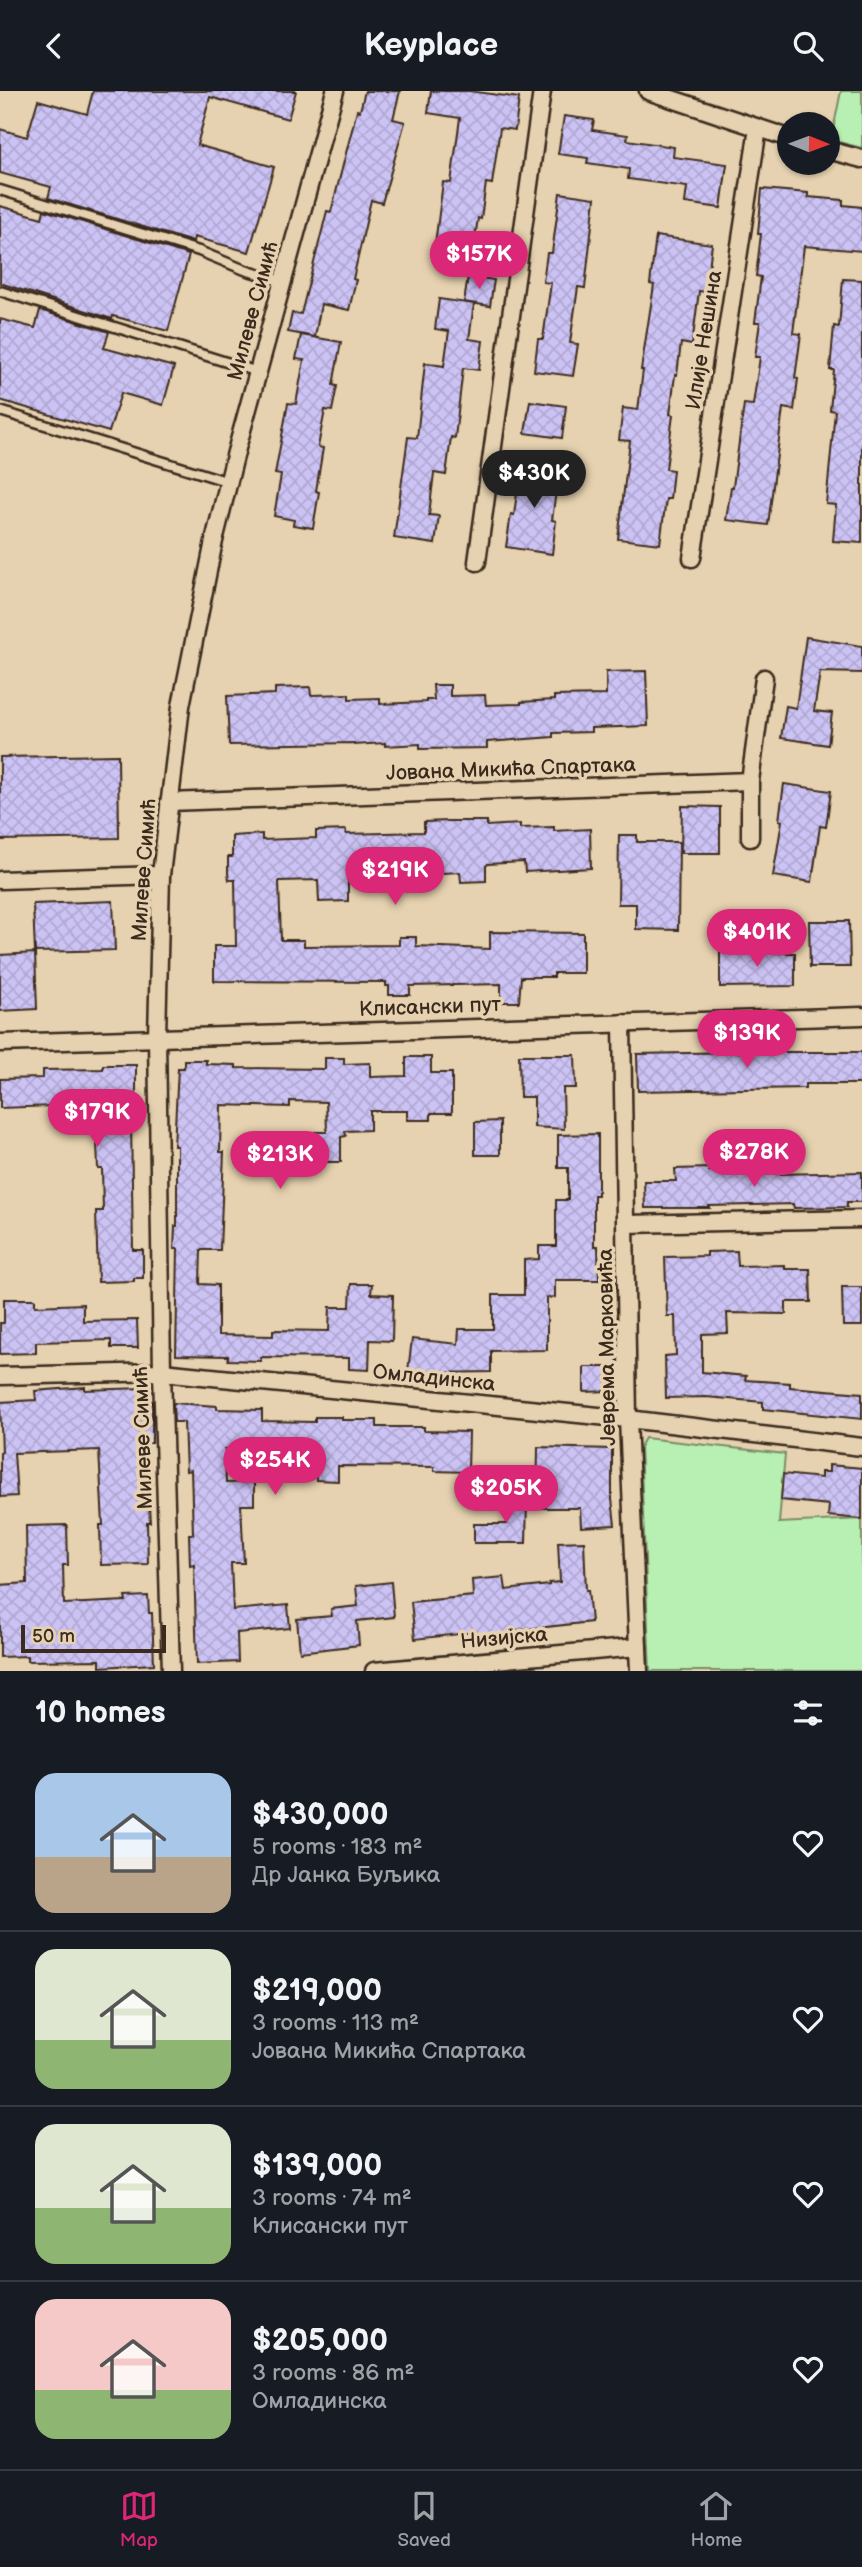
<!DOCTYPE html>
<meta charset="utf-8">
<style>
body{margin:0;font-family:"Balsamiq Sans",sans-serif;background:#242831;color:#f1f3f6;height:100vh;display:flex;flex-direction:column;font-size:26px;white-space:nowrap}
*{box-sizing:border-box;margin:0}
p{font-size:23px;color:#9ea1a6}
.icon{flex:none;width:38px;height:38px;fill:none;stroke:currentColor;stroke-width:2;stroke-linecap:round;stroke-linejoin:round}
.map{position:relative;height:1580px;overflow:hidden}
.drawer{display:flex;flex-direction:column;background:#171b24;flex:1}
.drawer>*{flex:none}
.needle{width:46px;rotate:91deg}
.controls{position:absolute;left:777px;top:21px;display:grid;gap:14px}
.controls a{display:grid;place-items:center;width:63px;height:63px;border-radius:50%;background:#171b24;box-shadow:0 2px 5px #0004;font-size:35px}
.scale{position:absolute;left:21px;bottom:18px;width:145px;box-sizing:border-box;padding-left:7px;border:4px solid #3b2a1e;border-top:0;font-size:19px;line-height:24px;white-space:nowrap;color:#3b2a1e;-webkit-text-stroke:5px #e6d2b0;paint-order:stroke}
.price{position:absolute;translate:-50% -60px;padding:0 16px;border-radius:24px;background:#db2777;color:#fff;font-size:23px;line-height:46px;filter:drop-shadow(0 2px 4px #0008)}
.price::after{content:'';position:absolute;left:50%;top:42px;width:21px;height:16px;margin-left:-10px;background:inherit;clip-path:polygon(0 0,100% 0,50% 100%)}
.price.active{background:#222;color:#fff}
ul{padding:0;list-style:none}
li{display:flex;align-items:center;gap:21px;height:175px;padding:0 35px}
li+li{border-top:2px solid #363941}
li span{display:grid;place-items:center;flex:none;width:196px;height:140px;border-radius:21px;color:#555}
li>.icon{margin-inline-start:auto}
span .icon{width:84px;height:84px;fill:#fffc;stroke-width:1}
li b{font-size:30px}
h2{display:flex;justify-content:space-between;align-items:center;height:84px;padding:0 35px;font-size:30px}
header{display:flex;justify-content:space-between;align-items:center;height:91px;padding:0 35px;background:#171b24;font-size:32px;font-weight:700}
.menu{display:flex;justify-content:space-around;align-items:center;height:98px;border-top:2px solid #363941;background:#171b24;font-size:19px;color:#9ea1a6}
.menu a{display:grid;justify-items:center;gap:4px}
.menu .active{color:#db2777}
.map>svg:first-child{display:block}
.grass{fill:#b8efb2;stroke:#7a8c68;stroke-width:2}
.building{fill:url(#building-cross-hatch);stroke:#3b2a1e;stroke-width:2}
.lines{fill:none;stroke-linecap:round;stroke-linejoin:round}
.lane-casing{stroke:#3b2a1e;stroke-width:13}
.street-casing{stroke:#3b2a1e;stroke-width:21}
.lane{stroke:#e6d2b0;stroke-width:8}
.street{stroke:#e6d2b0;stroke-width:16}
.labels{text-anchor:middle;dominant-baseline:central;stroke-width:7;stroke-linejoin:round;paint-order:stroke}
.street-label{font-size:21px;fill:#3b2a1e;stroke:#e6d2b0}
</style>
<header><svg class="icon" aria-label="back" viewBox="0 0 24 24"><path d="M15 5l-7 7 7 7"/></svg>Keyplace<svg class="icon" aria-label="search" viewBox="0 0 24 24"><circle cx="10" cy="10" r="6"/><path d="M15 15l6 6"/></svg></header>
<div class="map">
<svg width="862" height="1580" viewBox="0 0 862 1580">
<defs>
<pattern id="building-cross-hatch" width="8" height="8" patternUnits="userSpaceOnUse" patternTransform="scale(1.75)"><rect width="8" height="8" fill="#ccc3f5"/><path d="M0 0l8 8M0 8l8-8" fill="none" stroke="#b0a8d2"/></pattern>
</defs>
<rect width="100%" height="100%" fill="#e6d2b0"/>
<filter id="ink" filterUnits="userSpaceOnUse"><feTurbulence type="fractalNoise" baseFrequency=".0143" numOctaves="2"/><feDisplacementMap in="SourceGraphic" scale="14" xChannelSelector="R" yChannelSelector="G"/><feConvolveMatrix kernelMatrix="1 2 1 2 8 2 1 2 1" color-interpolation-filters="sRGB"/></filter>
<g filter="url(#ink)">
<!-- grass -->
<g class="grass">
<path d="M841,0h21v57l-31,-8z"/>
<path d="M645,1347l140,16 -6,69 83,-4v152h-212l-10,-224z"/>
</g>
<!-- building -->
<g class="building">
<path d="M93,0h203l-8,28 -78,-22 -13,48 77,22 -25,85 -55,-15 -1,5 -145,-44 3,-11 -51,-14v-44l27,8 11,-37 49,14z"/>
<path d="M365,0h35l-7,28 12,3 -23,81 -11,-3 -18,79 3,1 -7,30 -28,-6 -6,33 -27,-5 4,-19 9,1 26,-103 4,1 26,-102 3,1z"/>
<path d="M431,0h38l50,7 -4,32 -15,-2 -8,56 -6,-1 -5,36 -3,-1 -7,47 -38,-5 10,-78 8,1 9,-65 -32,-5z"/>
<path d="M564,25l30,4 -2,10 36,5 -1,5 47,7 -1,10 54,7 -6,44 -36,-5 2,-16 -59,-8 1,-10 -42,-6 1,-5 -30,-4z"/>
<path d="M762,98l46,4v4l35,3v5l19,2v44l-58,-5 -11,87 8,1 -6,44 3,1 -4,31 -11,-2 -15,117 -42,-5 5,-33h2l11,-83 9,1 7,-48h-5l5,-35h-5l6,-45 -5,-1 5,-42h-3z"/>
<path d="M560,102l35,5 -10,90 -7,-1 -8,56 8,1 -5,32 -39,-5 4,-32h5l8,-56 -8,-1 4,-29h5z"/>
<path d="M0,115l42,12 2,-8 145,45 -21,76 -55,-15 -1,3 -112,-36z"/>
<path d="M656,145l56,8 -6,48 -7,-1 -7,54 -11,-2 -4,32h-2l-5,39 3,1 -7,54 7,1 -3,29h-4l-6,45 -42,-5 12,-98 -11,-1 4,-32 15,2 5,-40h-2l13,-85 -4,-1z"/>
<path d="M468,185l26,4 -4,26 -26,-4z"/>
<path d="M843,188l19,1v263l-29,-2 3,-36 -10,-1 9,-93 -5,-1 4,-40h-4l4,-44 5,1z"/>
<path d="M439,208l35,5 -5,35 14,2 -4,29 -16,-2 -8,70 -4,-1 -5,38 -12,-2 -5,42 10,1 -4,28 -41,-6 14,-101 9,1 8,-75 19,3 5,-35 -14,-2z"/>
<path d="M40,219l69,22 -5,16 70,19 -11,38 -42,-12 -12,39 -109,-32v-81l35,9z"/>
<path d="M301,244l40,7 -8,43 4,1 -5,25 -7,-1 -7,37 5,1 -7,43 3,1 -6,36 -20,-3 1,-5 -20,-4 7,-41 -6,-1 13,-71 8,1 8,-44 -8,-1z"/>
<path d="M530,310l36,5 -4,32 -37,-5z"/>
<path d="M521,372l38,6 -7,51 4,1 -4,33 -46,-7 5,-33 3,1z"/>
<path d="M806,546l56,9v27l-42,-1 -6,39 18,2 -4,32 -47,-7 5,-32 10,2z"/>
<path d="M646,580l2,55 -57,2v4l-38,1v4l-66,5v6l-67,1v-5l-35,2v-3l-31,2v-2l-125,2 -2,-49 48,-2v-6l35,-1 1,8 38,-1v5l31,-1v6l46,-2v-2h8l-1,-15h17v11l35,-1 1,10 35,-1v-2l33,-2v-4l52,-1v-23z"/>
<path d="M118,664l1,83 -119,2v-83z"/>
<path d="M784,693l47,7 -5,36 -6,-1 -8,56 -39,-6 9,-55 -3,-1z"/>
<path d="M682,715l38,1v46h-39z"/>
<path d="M449,730h38v5l33,-2v4l34,-1v4l36,-2 1,39 -66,4 -1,-10 -36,2 -2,2v15l-25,1 -1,-10 -35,2v-6l-44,2v9l-33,1v21l-29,1 -1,-22 -39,1 2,59h23v6l95,-1v-8h17v9l74,3v-17l93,1v40h-29v4h-33l-2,25h-18v-18l-91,2v9h-21v-9h-3v-4l-172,-1v-35h22l-1,-66h-6l-1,-7v-16h4v-21l30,-2v6l54,-2v-7l30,-1v4l78,-2v-10z"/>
<path d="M619,744h18v7h42l-1,88 -42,-1v-25h-18z"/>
<path d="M113,810l2,49 -80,2 -2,-48z"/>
<path d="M809,830h40l1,46h-40z"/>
<path d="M720,861l75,1v33l-75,1z"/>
<path d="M35,862l2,56 -37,2v-56z"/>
<path d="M738,961h124v32h-57v4l-167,3 -1,-37z"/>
<path d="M519,964h56l1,33h-13l1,41 -30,-2v-30h-14z"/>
<path d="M406,966h25v16h21v40h-21v7h-24v-9h-37v19l-25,1 1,5 -5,1v25h-26v-30h12l-1,-30 -36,-1v6l-69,-2 -1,47h4l-4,98h-19l-1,34 18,1v50l55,1v-6l56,1 1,-24h20l1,-23h21l-1,10 22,1 -1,46 -22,-1 -1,30 -20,-1v-11l-88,-1v4l-33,-1v-4l-52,-1 2,-106h-4l1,-23h2v-80h-3l4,-78h6v-8h22v4l30,1v3l89,1v-11h19v6l26,-1v14l36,-1z"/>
<path d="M103,974h33v35h-2v20h-3l2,130h10v28h-9v3l-36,1 -2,-71h7l-1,-42h-4l-2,-54 -43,1v-10l-53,2v-29l43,-1v-8l60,-1z"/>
<path d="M500,1030v34h-25v-33z"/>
<path d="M598,1043v61h-4v51h4l1,34h-44v17l-8,1v52l-56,1v21l-61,1 -22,-2 4,-32 46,5 1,-15h34v-34h31v-35l15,-1v-13h17v-46h12v-32h-10v-33z"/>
<path d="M709,1077v3l69,-2v5l84,-2v30h-15v5l-53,1 -1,-4 -84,2 1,2h-65l-1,-27h32l-1,-12z"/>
<path d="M737,1160l1,15 47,-1v4h25l1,33h-25v12l-59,-1 1,20 -26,1v38l44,4 -1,4 45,3v4l72,6v26l-99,-10v-7l-57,-5 -40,1 -1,-42 11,-1 -1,-39h-8l-2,-59 42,-1v-4z"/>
<path d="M842,1196h20v39h-19z"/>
<path d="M4,1208h31v7l48,-2v17l54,-1 1,28h-27v-8l-75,2v11l-36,1v-31h4z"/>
<path d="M584,1276h24l2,24 -26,1z"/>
<path d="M85,1296v3l59,-2 1,13h7v42h-6l1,63h2l1,16h-3l1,42 -47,1 -1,-40h3l-4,-75 -85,3 3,43 -17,1v-44l2,-1 -2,-50 36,-2 -1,-9z"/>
<path d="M173,1312l44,3v3l45,1v11l53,1v-5h27v3h35v7h47v4l45,1 -1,40 -34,-1v-4l-96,-1v15l-22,-1 -2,-26h-52v-5h-37l1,34 28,-1v23h-13l3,58h-13l2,47 55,-5 2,23 -53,5 1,29 -41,2 -3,-100 -4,1 -1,-31h4l-2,-64 -5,1 -2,-49h-10z"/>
<path d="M538,1356l74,2v50l3,26 -34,2 -1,-19h-43z"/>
<path d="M829,1374l33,3v51l-34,-3 1,-11 -48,-5 2,-26 38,4v-6h8z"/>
<path d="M506,1406l21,1 -1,45h-52v-19h32z"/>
<path d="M67,1434l1,40h-5l1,39 62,-3 -1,-4 23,-1 1,17h3l2,51 -54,3v-7l-73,1v-5l-27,1v-72l27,-2 -1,-57z"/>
<path d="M584,1450l2,49h2l3,32 -81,9v3l-32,4 -1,-6 -62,7 -4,-37 62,-6 -1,-16 32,-3 2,13 43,-5v-2l11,-1 -2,-40z"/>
<path d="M391,1491l3,35 -37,4 2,24 -59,7 -3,-33 35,-3 -1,-7 27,-3 -2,-20z"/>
</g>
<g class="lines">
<defs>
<g id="lane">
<path d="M0,99l199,61 46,19 38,12"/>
<path d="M0,200l258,81"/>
<path d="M0,320l229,71"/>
</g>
<g id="street">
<path d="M648,0l141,47"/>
<path d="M828,59l34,9"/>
<path d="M692,467l66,-430"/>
<path d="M477,471l65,-471"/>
<path d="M169,711l581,-21 14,-103"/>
<path d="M750,747v-57"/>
<path d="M0,789l161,-5"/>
<path d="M622,932l6,396 11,252"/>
<path d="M0,952l862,-27"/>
<path d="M626,1133l236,-5"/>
<path d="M0,1285l162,-4 466,47 234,28"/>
<path d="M171,1580l-9,-299 -5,-335 4,-162 20,-169 33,-165 22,-89 99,-361"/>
<path d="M374,1580l264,-24"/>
</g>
</defs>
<!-- lane casing -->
<use href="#lane" class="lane-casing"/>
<!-- street casing -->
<use href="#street" class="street-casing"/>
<!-- lane -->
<use href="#lane" class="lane"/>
<!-- street -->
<use href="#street" class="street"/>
</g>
</g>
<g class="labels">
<!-- street labels -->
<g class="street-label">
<text transform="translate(253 220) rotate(-75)">Милеве Симић</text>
<text transform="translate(704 249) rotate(-81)">Илије Нешина</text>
<text transform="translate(511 678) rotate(-2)">Јована Микића Спартака</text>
<text transform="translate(144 779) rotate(-86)">Милеве Симић</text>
<text transform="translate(430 916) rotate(-2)">Клисански пут</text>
<text transform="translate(607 1256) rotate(-91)">Јеврема Марковића</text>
<text transform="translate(434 1287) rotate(6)">Омладинска</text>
<text transform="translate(143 1347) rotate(-92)">Милеве Симић</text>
<text transform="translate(504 1547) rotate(-5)">Низијска</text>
</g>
</g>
</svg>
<div class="controls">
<a><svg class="needle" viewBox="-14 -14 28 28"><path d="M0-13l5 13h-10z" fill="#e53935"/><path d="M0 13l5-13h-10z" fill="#9ea1a6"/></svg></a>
</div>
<div class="scale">50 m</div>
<b class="price" style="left:479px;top:200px">$157K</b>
<b class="price active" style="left:534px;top:419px">$430K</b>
<b class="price" style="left:395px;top:816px">$219K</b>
<b class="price" style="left:757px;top:878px">$401K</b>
<b class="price" style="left:747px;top:979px">$139K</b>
<b class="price" style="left:97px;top:1058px">$179K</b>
<b class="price" style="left:754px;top:1098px">$278K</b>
<b class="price" style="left:280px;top:1100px">$213K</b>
<b class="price" style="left:275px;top:1406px">$254K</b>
<b class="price" style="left:506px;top:1434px">$205K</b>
</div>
<section class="drawer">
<h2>10 homes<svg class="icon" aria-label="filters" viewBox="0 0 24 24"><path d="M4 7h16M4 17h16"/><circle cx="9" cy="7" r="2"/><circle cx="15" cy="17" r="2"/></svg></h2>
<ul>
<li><span style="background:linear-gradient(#a9c7e8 60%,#b9a48a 0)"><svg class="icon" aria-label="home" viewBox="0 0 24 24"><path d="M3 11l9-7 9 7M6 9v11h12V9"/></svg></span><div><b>$430,000</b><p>5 rooms · 183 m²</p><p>Др Јанка Буљика</p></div><svg class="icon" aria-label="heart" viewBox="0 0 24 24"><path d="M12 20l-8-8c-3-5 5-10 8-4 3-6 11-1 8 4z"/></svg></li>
<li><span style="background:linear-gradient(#dfe7d0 65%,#8fb573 0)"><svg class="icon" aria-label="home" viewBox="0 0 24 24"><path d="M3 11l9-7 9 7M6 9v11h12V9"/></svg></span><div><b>$219,000</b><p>3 rooms · 113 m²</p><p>Јована Микића Спартака</p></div><svg class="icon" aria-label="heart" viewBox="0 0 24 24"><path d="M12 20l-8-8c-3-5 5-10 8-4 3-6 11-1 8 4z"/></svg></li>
<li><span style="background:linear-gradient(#dfe7d0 60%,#8fb573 0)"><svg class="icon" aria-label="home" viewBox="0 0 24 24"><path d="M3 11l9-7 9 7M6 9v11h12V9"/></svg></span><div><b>$139,000</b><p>3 rooms · 74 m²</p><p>Клисански пут</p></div><svg class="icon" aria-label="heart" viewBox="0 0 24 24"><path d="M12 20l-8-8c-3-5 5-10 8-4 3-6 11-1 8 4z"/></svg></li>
<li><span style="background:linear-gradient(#f6c9c9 65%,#8fb573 0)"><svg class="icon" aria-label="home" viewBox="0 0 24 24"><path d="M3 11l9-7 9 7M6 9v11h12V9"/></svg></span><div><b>$205,000</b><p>3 rooms · 86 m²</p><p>Омладинска</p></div><svg class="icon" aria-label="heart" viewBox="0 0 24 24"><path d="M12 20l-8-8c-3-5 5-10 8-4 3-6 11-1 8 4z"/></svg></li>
</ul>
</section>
<nav class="menu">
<a class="active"><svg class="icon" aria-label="map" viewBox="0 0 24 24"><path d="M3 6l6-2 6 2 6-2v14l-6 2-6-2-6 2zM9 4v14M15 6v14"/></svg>Map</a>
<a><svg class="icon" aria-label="saved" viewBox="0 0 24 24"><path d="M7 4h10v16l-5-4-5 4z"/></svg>Saved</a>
<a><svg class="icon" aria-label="home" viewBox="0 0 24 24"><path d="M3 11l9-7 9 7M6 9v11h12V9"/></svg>Home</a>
</nav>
